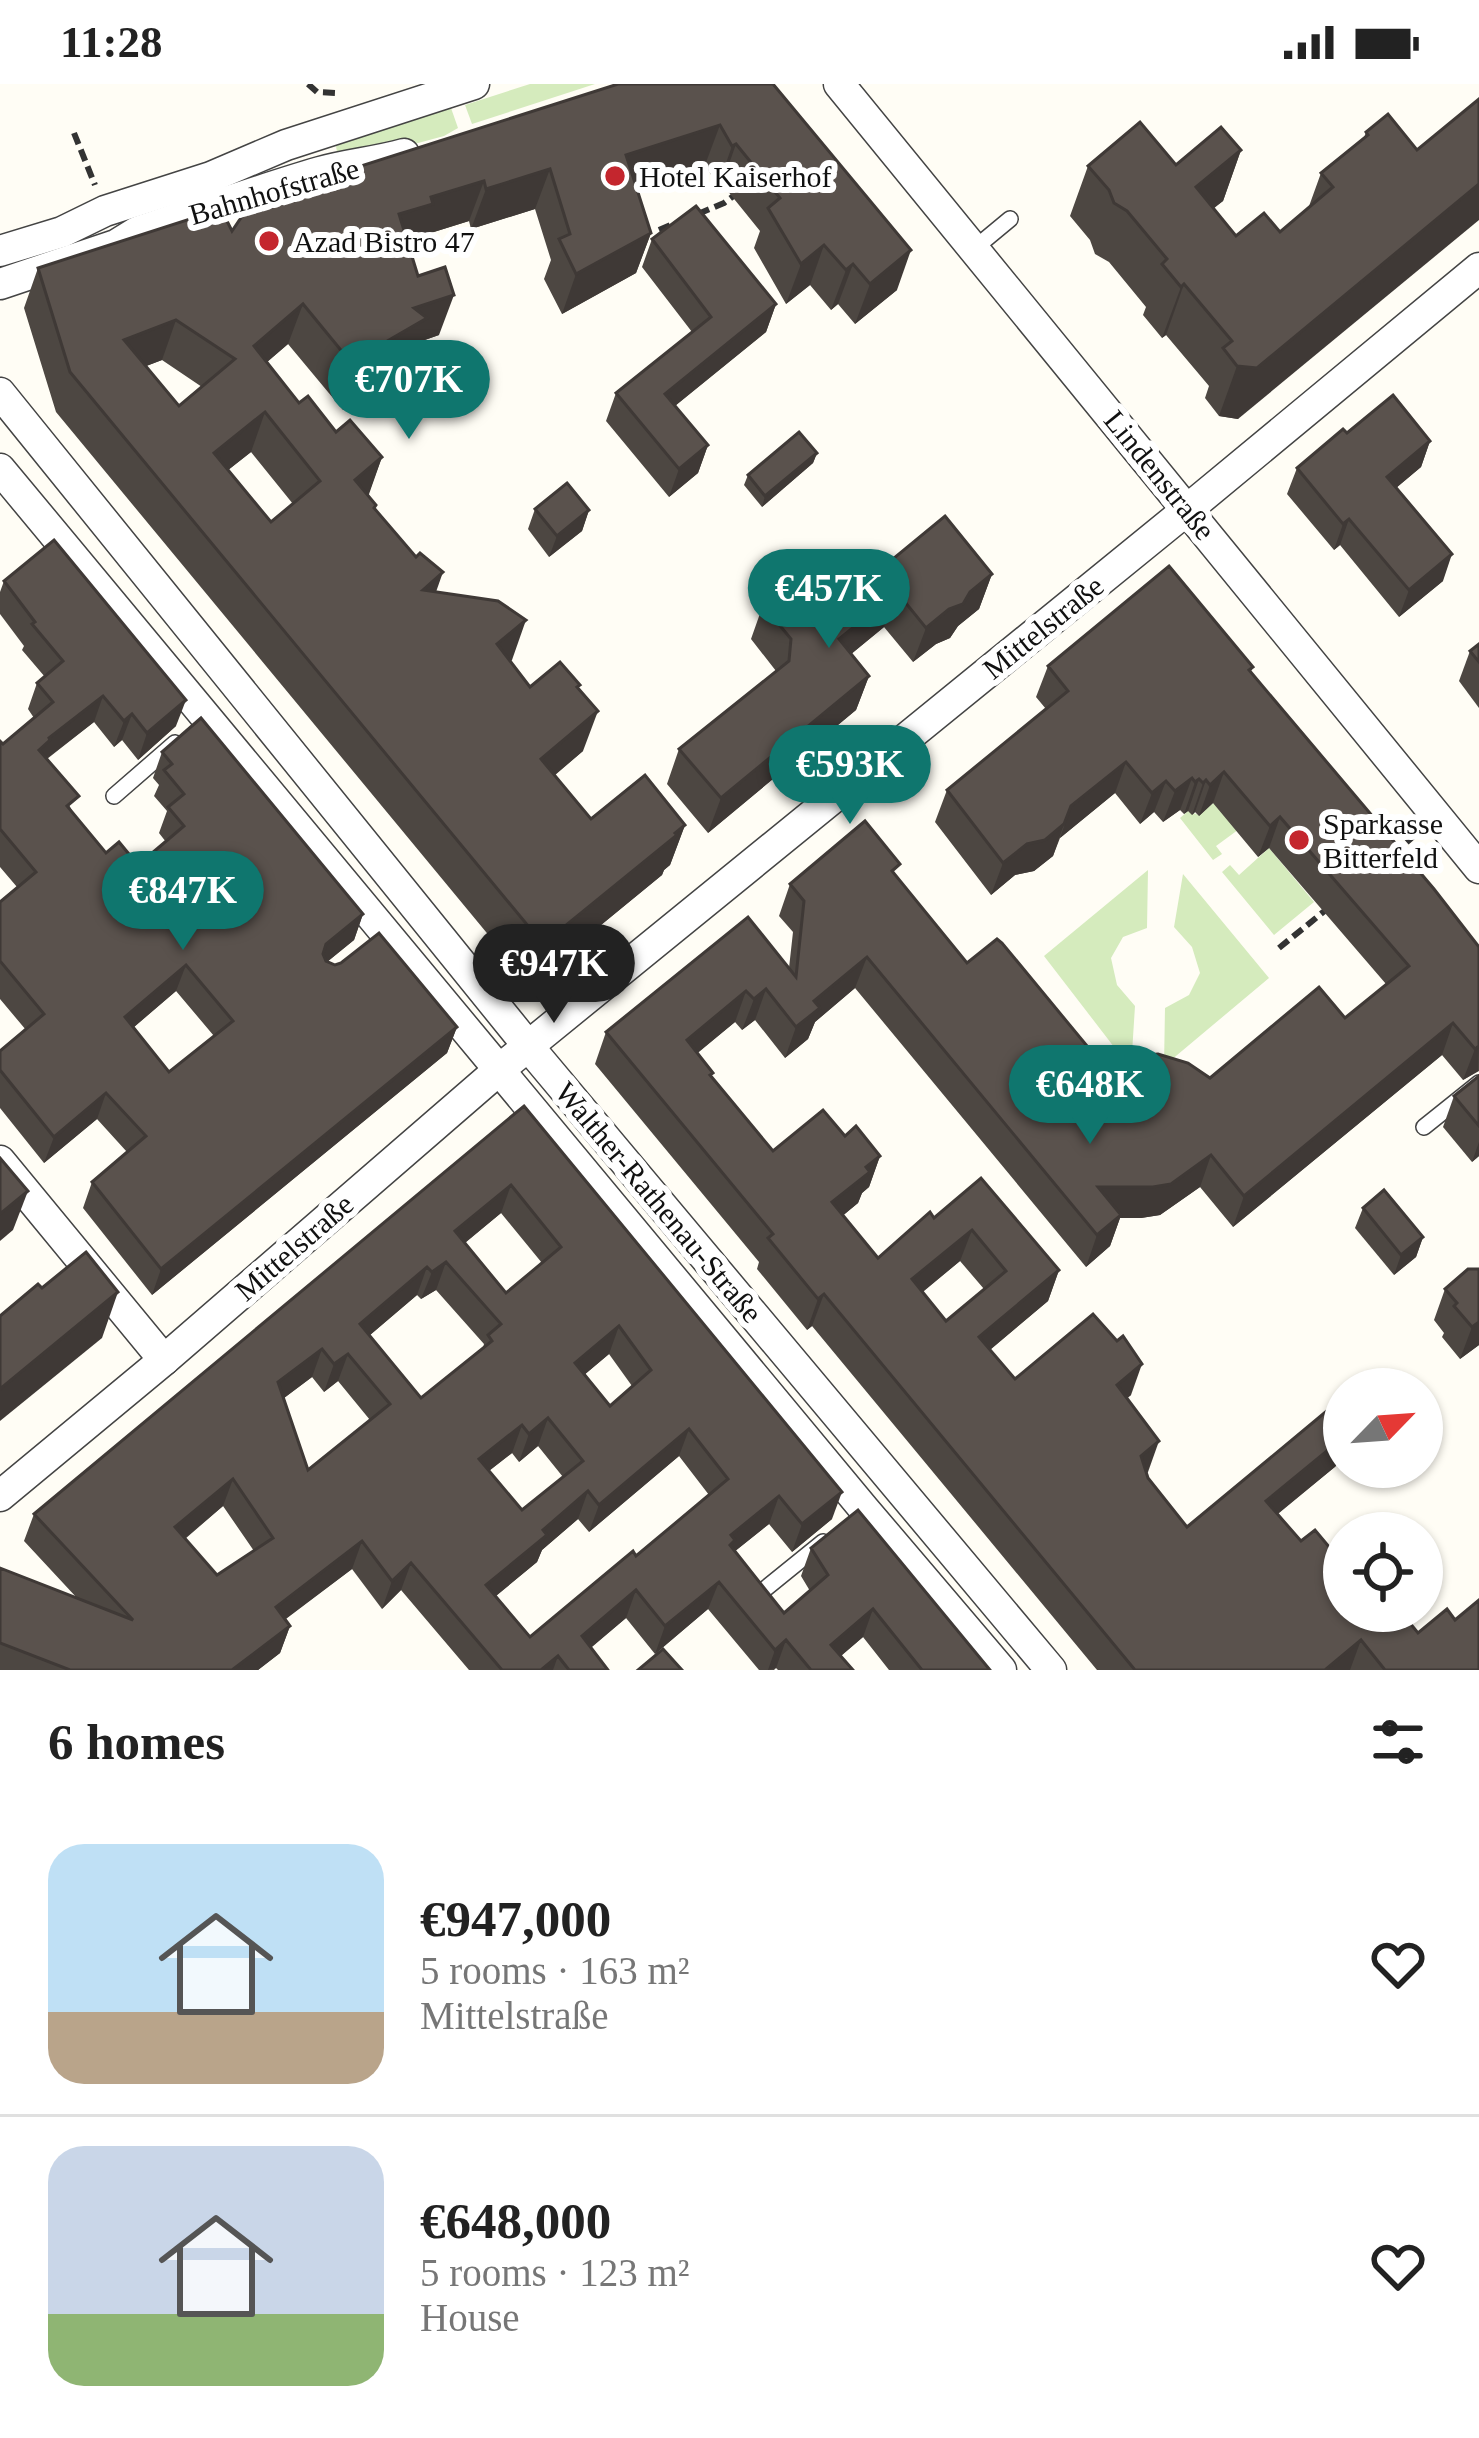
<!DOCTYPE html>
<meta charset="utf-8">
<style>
body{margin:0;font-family:Georgia,serif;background:#f6f6f6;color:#222;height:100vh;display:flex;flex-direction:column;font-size:45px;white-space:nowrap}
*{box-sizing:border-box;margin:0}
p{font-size:39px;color:#767676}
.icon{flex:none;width:66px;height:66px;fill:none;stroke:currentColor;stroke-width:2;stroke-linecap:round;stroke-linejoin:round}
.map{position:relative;height:1586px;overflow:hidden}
.drawer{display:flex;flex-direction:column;background:#fff;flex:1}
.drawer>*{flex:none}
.needle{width:78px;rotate:65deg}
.controls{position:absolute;left:1323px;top:1284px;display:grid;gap:24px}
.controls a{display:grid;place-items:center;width:120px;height:120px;border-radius:50%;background:#fff;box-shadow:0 3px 9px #0004;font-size:60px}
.price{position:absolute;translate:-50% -102px;padding:0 27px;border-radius:42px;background:#0f766e;color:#fff;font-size:39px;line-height:78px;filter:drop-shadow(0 3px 6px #0008)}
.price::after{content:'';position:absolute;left:50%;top:72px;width:36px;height:27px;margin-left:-18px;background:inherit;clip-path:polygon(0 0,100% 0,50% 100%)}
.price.on{background:#222;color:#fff}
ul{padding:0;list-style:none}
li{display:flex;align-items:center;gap:36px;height:300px;padding:0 48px}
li+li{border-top:3px solid #e0e0e0}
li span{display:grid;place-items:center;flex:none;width:336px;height:240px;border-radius:36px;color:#555}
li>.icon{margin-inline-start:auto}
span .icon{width:144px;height:144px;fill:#fffc;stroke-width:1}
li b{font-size:51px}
h2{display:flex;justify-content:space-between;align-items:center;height:144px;padding:0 48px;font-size:51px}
.status{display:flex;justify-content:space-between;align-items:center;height:84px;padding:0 60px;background:#fff;direction:ltr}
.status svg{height:33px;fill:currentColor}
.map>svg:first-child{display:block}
.green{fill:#d5ebbd}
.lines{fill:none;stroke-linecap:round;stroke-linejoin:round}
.lane-casing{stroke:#444;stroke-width:18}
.street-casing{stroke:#444;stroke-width:33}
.path{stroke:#333;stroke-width:6;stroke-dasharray:12 6;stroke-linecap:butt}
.lane{stroke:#fff;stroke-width:15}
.street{stroke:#fff;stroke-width:30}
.wall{fill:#4d4742;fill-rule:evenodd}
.shaded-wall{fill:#3f3936}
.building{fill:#5a524d;stroke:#3f3936;stroke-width:3;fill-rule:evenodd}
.poi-dot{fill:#c4262e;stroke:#fff;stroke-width:4.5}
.labels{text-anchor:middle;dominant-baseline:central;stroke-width:12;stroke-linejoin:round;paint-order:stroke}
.poi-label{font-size:30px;fill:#111;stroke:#fff;text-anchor:start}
.street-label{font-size:30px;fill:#111;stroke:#fff}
</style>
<div class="status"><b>11:28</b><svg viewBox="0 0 49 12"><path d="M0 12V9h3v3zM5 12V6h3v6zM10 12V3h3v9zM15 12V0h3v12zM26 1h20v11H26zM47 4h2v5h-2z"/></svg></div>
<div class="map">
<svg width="1479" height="1586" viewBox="0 0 1479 1586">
<rect width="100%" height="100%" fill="#fffdf5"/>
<!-- green -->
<g class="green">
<path d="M530,0h65l-123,40 -7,-19z"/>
<path d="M451,24l7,20 -14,8 -70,19h-33l-4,-3 -1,-6 7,-3z"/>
<path d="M1222,712l24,28 -30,22 6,8 -9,6 -33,-42 8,-7 11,4z"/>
<path d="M1269,764l45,54 -40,33 -52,-63 8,-7 9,10z"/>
<path d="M1148,786l-1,58 -24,9 -12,21 6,27 18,21 -4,63 -87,-113z"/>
<path d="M1183,790l86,104 -105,88 1,-58 24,-13 11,-22 -8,-26 -18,-20z"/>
</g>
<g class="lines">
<defs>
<g id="lane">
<path d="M975,164l35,-29"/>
<path d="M114,712l61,-53"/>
<path d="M1424,1043l55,-44"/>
<path d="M765,1505l58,-47"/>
</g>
<g id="street">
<path d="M839,0l640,784"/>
<path d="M0,167l62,-19 43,-21 106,-34 75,-32 188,-61"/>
<path d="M0,200l116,-39 21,-13c61,-20 121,-42 183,-60 28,-8 56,-10 84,-18"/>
<path d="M0,309l528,653 523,624"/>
<path d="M0,385l864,1040 137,161"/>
<path d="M0,1077l164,199"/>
<path d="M0,1412l164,-136 336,-291 688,-560 291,-241"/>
</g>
</defs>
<!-- lane casing -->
<use href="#lane" class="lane-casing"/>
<!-- street casing -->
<use href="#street" class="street-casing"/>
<!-- path -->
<g class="path">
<path d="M308,0l9,8 20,1"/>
<path d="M74,49l21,52"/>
<path d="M698,130l26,-11 15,-11"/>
<path d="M659,146l16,-7"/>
<path d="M1393,770l22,-19"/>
<path d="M1279,864l48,-39"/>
</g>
<!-- lane -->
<use href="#lane" class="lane"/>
<!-- street -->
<use href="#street" class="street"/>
</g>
<!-- wall -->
<g class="wall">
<path d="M773,0l124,206 -42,34 -17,-20 -7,6 -21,-25 -24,19 -32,-56 6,-17 -38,-47 -4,2 -13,-21 -69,22 15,46 -15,40 -74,41 -18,-35 7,-19 -16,-51 -64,20 -2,-8 -48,15 -3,8 -9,3 30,88 -20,7 -6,16 -42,24 -4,11 -24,17 -55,-66 -21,18 32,41 37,29 46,25 -14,38 8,10 -1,4 61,83 76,68 -2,1 20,26 50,-2 -2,4 5,62 -29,25 37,43 94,6 -15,40 -6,5 -2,5 -133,109 -473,-572 -32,-104 14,-40 194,-37 35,-35zM162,276l40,27 -23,19 -33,-40zM251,368l42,52 -22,18 -43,-52z"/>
<path d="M1388,30l-150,305 -19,-3 -14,-18 4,-12 -43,-51 -4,3 -19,-23 3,-8 -37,-45 -14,-8 -5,-14 -20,-24 18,-50 88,-1 65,-15 -18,51 -10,7 23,28 44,-4 28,-23 13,-36 43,-35 2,-6z"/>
<path d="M652,155l124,65 -10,28 -91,74 33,39 -10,28 -29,24 -63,-76 10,-28 76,-61 -50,-65z"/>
<path d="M1347,349l83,8 -9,26 -25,21 47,93 -44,36 -59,-72 -6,5 -47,-56 10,-26z"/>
<path d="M817,369l-4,10 -51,44 -18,-22 4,-10z"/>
<path d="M535,425l54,1 -7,21 -33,26 -21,-28z"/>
<path d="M992,490l-13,35 -21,17 -8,12 -14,6 -23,18 -29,-35 -33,27 18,22 -13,34 -148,123 -41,-49 12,-35 97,-78 -25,-32 12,-34 79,-4z"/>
<path d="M4,497l172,145 -38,34 -16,-20 -8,7 -20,-25 -47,37 26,54 33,40 32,12 28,-23 -7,-9 8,-22 -13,-15 5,-11 -6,-7 9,-26 201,162 -9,26 -27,22 130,65 -10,26 -295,242 -69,-87 9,-26 35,-30 -30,-33 -53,44 -44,-55v-57l26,-21 -26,-31v-97l17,-15 -17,-20v-126l3,3 31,-26 -6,-9 9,-26 8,-6 -23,-27 2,-4 -24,-32v-22zM176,907l38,45 -45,36 -36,-44z"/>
<path d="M1479,560v64l-20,-27 11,-30z"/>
<path d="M1048,582l205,1 -2,5 228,275v124l-16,9 -21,-25 -209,172 -33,-40 -40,28 -19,3h-21l-10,28 -24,21 -231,-279 -40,34 -7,17 -23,19 -30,-38 -13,10 -7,-8 -38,31 16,20 -2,4 62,74 72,-15 35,20 -11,31 -7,6 -4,10 -15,12 35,43 56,-40 47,-40 78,92 -11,31 -58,49 25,29 116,16 -4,3 21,74 -2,1 2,5 39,49 149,-61 -59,48 24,27 39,19 78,73 61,37h-382l-285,-344 -5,4 -50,-61 2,-7 -164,-198 11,-32 183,-64 4,-36 -14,-16 11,-32 106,-8 71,87 139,106 104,9 135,-60 41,-34 -117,-136 -11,9 -45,-54 -14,13 -4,-4 -3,3 -4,-4 -4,3 -4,-4 -17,12 -9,-10 -14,12 -25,-31 -55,45 -7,18 -19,15 -19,4 -24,20 -56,-73 12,-32 99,-81 -10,-12zM960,1177l24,28 -38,32 -24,-29z"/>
<path d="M1479,992v80l-7,6 -29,-35 11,-31z"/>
<path d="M524,1022l308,413 -40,33 -23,-28 -34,27 49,62 26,-22 -9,-15 10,-28 179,122h-101l-26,-33 -22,19 12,14h-75l-2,-2 -2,2h-15l-51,-61 -53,45 -29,-36 -36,30 18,22h-139l-68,-80 -19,19 -30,-40 -67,50 5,7 -10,27 -22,17h-258v-102l77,30 -53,-57 10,-27zM501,1129l41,50 -36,30 -41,-50zM436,1206l48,54 -1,4 -62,50 -51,-63 47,-40 4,4zM609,1270l23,32 -22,20 -26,-31zM312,1293l12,15 14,-11 32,39 -62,50 -24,-72zM538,1362l25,31 -41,33 -33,-39 23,-18 7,9zM679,1372l30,39 -73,61 -106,81 -34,-41 41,-34 5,-12 36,-31 11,13zM223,1422l31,45 -37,24 -32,-36z"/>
<path d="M1363,1124l60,29 -7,20 -22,18 -39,-47z"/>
<path d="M1479,1185v76l-19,14 -18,-22 2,-4 -10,-13 11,-31z"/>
</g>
<!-- shaded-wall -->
<g class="shaded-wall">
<path d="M720,41l-15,40 -93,29 14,-39z"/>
<path d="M736,60l-14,40 -4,2 14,-40z"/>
<path d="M1241,66l-18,51 -45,36 18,-50z"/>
<path d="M550,85l-15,40 -64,20 15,-40z"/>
<path d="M484,97l-15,40 -48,15 -3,8 -34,10 15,-40 32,-17z"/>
<path d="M1479,100v36l-241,199 -19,-3 18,-50z"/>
<path d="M651,149l-15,40 -74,41 14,-40z"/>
<path d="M824,161l-14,40 -24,19 15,-40z"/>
<path d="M911,166l-14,40 -42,34 15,-40z"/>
<path d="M853,180l-15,40 -7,6 15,-40z"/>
<path d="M1184,200l-18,51 -4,3 19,-51z"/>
<path d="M454,211l-15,40 -20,7 -6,16 -42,24 -4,11 -24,17 15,-39 19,-24 37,-39z"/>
<path d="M303,220l-15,40 -49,42 15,-40z"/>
<path d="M776,220l-10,28 -111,90 10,-28z"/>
<path d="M176,236l-14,40 -52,20 14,-40z"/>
<path d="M265,328l-14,40 -52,41 15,-40z"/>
<path d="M1430,357l-9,26 -43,36 9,-26z"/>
<path d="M708,361l-10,28 -29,24 10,-28z"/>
<path d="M817,369l-4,10 -51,44 3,-11z"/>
<path d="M382,373l-14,40 -13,-17z"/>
<path d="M589,426l-7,21 -33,26 8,-21z"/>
<path d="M1349,435l-9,26 -6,5 9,-26z"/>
<path d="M1452,470l-9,27 -44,36 10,-27z"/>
<path d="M443,488l-14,40 -6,-22z"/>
<path d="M992,490l-13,35 -21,17 -8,12 -14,6 -23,18 13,-34z"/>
<path d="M897,508l-13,35 -57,47 12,-35z"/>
<path d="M526,536l-14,40 -29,24 14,-40z"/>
<path d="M869,592l-13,34 -148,123 13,-35z"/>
<path d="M103,612l-9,26 -52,40 -3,-12 10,-12z"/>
<path d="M186,616l-10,26 -38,34 9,-27z"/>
<path d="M598,627l-15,40 -57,48 15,-40z"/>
<path d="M132,630l-10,26 -8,7 10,-26z"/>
<path d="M1126,678l-11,31 -55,45 11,-32z"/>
<path d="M1224,688l-11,31 -14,13 11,-31z"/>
<path d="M1192,694l-12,32 -17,12 12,-31z"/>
<path d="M1199,695l-11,32 -4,3 11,-32z"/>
<path d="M1206,696l-11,32 -3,3 11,-32z"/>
<path d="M1166,697l-12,31 -14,12 12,-31z"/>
<path d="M1280,733l-11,31 -11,9 12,-31z"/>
<path d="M1064,740l-11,32 -19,15 -19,4 -24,20 12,-32 24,-19z"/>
<path d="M685,741l-15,40 -6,5 -2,5 -133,109 14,-40z"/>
<path d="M363,830l-9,26 -37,30 9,-26z"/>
<path d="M867,873l-12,31 -40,34 -7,17 -23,19 11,-31 18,-26z"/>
<path d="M186,881l-10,26 -61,52 10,-26z"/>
<path d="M766,905l-11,31 -13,10 12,-31z"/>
<path d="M746,907l-11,31 -59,49 11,-31z"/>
<path d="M1453,939l-11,32 -209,172 11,-31z"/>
<path d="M457,943l-10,26 -295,242 9,-26z"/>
<path d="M1479,962l-1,25 -15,9 12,-31z"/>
<path d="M106,1009l-9,26 -53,44 10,-26z"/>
<path d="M1479,1058v14l-7,6z"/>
<path d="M1211,1071l-11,32 -40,28 -19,3h-21l-10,28 -24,21 11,-32 1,-48z"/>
<path d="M880,1072l-11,31 -7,6 -4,10 -37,31 11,-32 34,-35z"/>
<path d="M511,1101l-10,28 -56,46 10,-28z"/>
<path d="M28,1107l-15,39 -13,11v-27z"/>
<path d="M972,1146l-12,31 -60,50 12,-32z"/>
<path d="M1423,1153l-7,20 -22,18 7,-20z"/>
<path d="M446,1178l-10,28 -15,9 11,-27z"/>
<path d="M427,1183l-10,28 -67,57 10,-28z"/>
<path d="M1059,1186l-11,31 -80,67 11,-31z"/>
<path d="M118,1208l-16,46 -102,83v-32z"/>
<path d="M824,1210l-12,32 -5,4 11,-31z"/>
<path d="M1479,1238v23l-19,14 12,-32z"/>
<path d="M619,1242l-10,28 -44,37 10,-28z"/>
<path d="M322,1265l-10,28 -44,33 10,-28z"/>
<path d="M348,1270l-10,27 -14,11 10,-28z"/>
<path d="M1142,1280l-11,31 -25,21 11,-31z"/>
<path d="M548,1334l-10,28 -19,16 10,-28z"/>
<path d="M522,1341l-10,28 -43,33 10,-27z"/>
<path d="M689,1345l-10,27 -90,76 10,-27z"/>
<path d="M1344,1353v7l-8,22 -81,67 11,-32z"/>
<path d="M1159,1357l-11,31 -18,15 11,-31z"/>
<path d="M233,1395l-10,27 -58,49 10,-28z"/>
<path d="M588,1407l-10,28 -36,31 -5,12 -61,50 10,-27 57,-55z"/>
<path d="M842,1408l-10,27 -40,33 10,-28z"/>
<path d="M779,1412l-10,28 -40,32 2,-21z"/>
<path d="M362,1457l-10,28 -86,65 10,-27z"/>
<path d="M411,1479l-10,27 -19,19 10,-28z"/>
<path d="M719,1498l-11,27 -53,45 10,-28z"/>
<path d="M636,1506l-10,28 -54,46 10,-28z"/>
<path d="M873,1525l-10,28 -39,33 7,-25z"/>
<path d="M290,1542l-10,27 -22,17h-26z"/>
<path d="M786,1556l-10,28 -8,2 7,-20z"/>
<path d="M1361,1556l-11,30h-25z"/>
<path d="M558,1572l-5,14h-12z"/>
</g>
<!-- building -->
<g class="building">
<path d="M618,0h155l138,166 -41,34 -17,-20 -7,6 -22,-25 -23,19 -33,-56 12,-10 -44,-54 -4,2 -12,-21 -94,30 25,78 -75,41 -17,-35 11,-5 -20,-65 -64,20 -2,-8 -53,16 2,7 -34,10 19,62 27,-9 9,28 -40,13 13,10 -50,29 4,6 -12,11 -11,7 -55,-67 -49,42 45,57 9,-7 28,36 14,-12 32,37 -27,23 21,25 -2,3 42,49 4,-4 23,19 -20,18 75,11 28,19 -29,24 33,43 30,-25 20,23 -3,2 21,24 -57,48 50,60 54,-44 40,50 -10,8 2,2 -134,109 -473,-572 -32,-104 183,-59 11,22 25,-37 10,2zM176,236l59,39 -56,47 -55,-66zM265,328l55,69 -49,41 -57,-69z"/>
<path d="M1479,15v85l-222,184 -20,-2 -14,-18 9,-7 -48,-57 -3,3 -19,-23 5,-5 -40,-48 -13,-8 -5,-13 -21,-24 52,-44 36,43 45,-38 20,23 -45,37 40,49 28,-23 16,19 53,-45 -12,-14 47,-38 -2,-3 22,-18 29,36z"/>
<path d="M696,122l80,98 -111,90 43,51 -29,24 -63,-76 95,-76 -59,-78z"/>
<path d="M1393,311l37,46 -43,36 65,77 -43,36 -60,-71 -6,5 -46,-56 46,-39 4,4z"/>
<path d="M799,348l18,21 -52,43 -17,-21z"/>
<path d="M567,399l22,27 -32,26 -22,-27z"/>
<path d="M945,432l47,58 -22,18 -7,12 -14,5 -23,19 -29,-36 -58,47 30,37 -148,122 -42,-49 110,-88 2,-22 -28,-34 50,-40 29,36z"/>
<path d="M54,456l132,160 -39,33 -15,-19 -8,7 -21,-25 -54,42 1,2 -11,10 40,46 -12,10 39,47 13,-11 19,23 46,-39 -16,-19 16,-13 -20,-24 8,-6 -10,-12 39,-34 162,196 -37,30 -3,10 3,7 9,4 6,-2 38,-30 78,94 -296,242 -69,-87 54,-46 -40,-43 -52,44 -54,-67v-19l44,-37 -44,-53v-59l36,-30 -36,-43v-88l3,3 50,-42 -16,-19 26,-22 -31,-37 3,-2 -31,-41zM186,881l47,56 -64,51 -44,-55z"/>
<path d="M1169,482l84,101 -4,3 185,219 45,58v99l-4,3 -22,-26 -209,173 -33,-41 -40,29 -18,3h-55l23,28 -24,20 -230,-278 -53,44 6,7 -24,19 -30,-38 -12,10 -8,-8 -59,49 26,33 -3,2 63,76 50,-41 22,26 11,-10 24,30 -14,11 4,5 -38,30 46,56 52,-46 4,6 47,-40 78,92 -80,67 36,42 78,-65 24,27 6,-5 19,28 -25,21 42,56 -18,15 7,22 39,49 141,-117 16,20v7l-78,64 35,40 14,-11 25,30 4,-4v55h56l18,22 29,-24 8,11 24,-20v70h-94l-24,-30 -36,30h-190l-311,-376 -6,5 -50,-61 5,-4 -167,-202 142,-115 48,60 8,-76 -14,-17 75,-63 35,43 -8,7 75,92 30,-24 5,4 104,126 28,-13 24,-2 30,9 22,15 109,-91 26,31 64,-52 -129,-149 -10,9 -46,-54 -14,13 -4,-5 -3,3 -4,-4 -4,3 -3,-4 -17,13 -9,-10 -14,12 -26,-31 -55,44 -7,18 -19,16 -18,4 -24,19 -56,-73 121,-99 -20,-25zM972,1146l34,41 -60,50 -34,-42z"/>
<path d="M1479,560v18l-9,-11z"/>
<path d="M1479,992v50l-25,-30z"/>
<path d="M524,1022l318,386 -40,32 -23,-28 -48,39 4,5 -5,5 54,68 44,-38 -17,-27 47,-38 132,160h-68l-49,-61 -42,36 22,25h-42l-25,-30 -11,10 -56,-68 -54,44 -29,-36 -54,46 26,34h-39l-11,-14 -17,14h-39l-91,-107 -19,18 -30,-40 -86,66 14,19 -58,44h-162l-70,-27v-75l133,52 -99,-106zM511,1101l50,62 -55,46 -51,-62zM446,1178l55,62 -13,11 4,6 -71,57 -61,-74 67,-57 5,5zM619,1242l32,44 -41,36 -35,-43zM322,1265l12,15 14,-10 42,50 -82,66 -30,-88zM548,1334l35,43 -61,49 -43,-51 43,-34 7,9zM689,1345l39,50 -92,77 -3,-5 -103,86 -44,-52 61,-50 -4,-5 45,-39 11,14zM233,1395l40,59 -56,37 -42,-48z"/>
<path d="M0,1074l28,33 -28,23z"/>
<path d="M1384,1106l39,47 -22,18 -38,-47z"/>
<path d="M86,1168l32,40 -118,97v-73l38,-32 4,4z"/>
<path d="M1468,1185h11v53l-7,5 -18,-21 3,-3 -12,-14z"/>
<path d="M663,1565l19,21h-44z"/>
</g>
<!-- markers -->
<g class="poi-dot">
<circle cx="615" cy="92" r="12"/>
<circle cx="269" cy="157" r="12"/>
<circle cx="1299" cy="756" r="12"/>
</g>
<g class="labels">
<!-- poi labels -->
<g class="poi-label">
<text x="639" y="92">Hotel Kaiserhof</text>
<text x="293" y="157">Azad Bistro 47</text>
<text x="1323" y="739">Sparkasse<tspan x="1323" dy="34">Bitterfeld</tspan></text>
</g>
<!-- street labels -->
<g class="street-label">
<text transform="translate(274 107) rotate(-16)">Bahnhofstraße</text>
<text transform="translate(1160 391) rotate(51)">Lindenstraße</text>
<text transform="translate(1043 543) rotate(-39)">Mittelstraße</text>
<text transform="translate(659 1118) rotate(50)">Walther-Rathenau-Straße</text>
<text transform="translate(294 1163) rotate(-41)">Mittelstraße</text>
</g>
</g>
</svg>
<div class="controls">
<a><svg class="needle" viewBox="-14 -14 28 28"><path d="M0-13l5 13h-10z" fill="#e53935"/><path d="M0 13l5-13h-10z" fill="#767676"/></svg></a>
<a><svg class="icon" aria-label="locate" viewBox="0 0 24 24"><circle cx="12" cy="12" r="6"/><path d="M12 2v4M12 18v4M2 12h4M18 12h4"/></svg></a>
</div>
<b class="price" style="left:409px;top:358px">€707K</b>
<b class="price" style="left:829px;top:567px">€457K</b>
<b class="price" style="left:850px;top:743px">€593K</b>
<b class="price" style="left:183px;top:869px">€847K</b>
<b class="price on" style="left:554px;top:942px">€947K</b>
<b class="price" style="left:1090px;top:1063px">€648K</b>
</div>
<section class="drawer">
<h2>6 homes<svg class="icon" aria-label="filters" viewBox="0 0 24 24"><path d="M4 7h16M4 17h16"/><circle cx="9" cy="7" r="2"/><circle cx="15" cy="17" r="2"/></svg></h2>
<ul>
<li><span style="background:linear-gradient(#bfe0f5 70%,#b9a48a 0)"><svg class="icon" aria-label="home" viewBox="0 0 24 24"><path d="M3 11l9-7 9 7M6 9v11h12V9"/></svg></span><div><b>€947,000</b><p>5 rooms · 163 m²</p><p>Mittelstraße</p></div><svg class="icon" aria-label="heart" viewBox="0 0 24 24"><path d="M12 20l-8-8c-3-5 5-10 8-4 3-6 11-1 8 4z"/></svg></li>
<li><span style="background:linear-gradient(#c9d6e8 70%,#8fb573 0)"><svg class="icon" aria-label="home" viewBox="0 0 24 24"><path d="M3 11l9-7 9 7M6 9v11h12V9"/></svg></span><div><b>€648,000</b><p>5 rooms · 123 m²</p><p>House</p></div><svg class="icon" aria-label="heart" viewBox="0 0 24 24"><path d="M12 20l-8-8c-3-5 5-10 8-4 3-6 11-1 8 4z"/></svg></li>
</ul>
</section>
